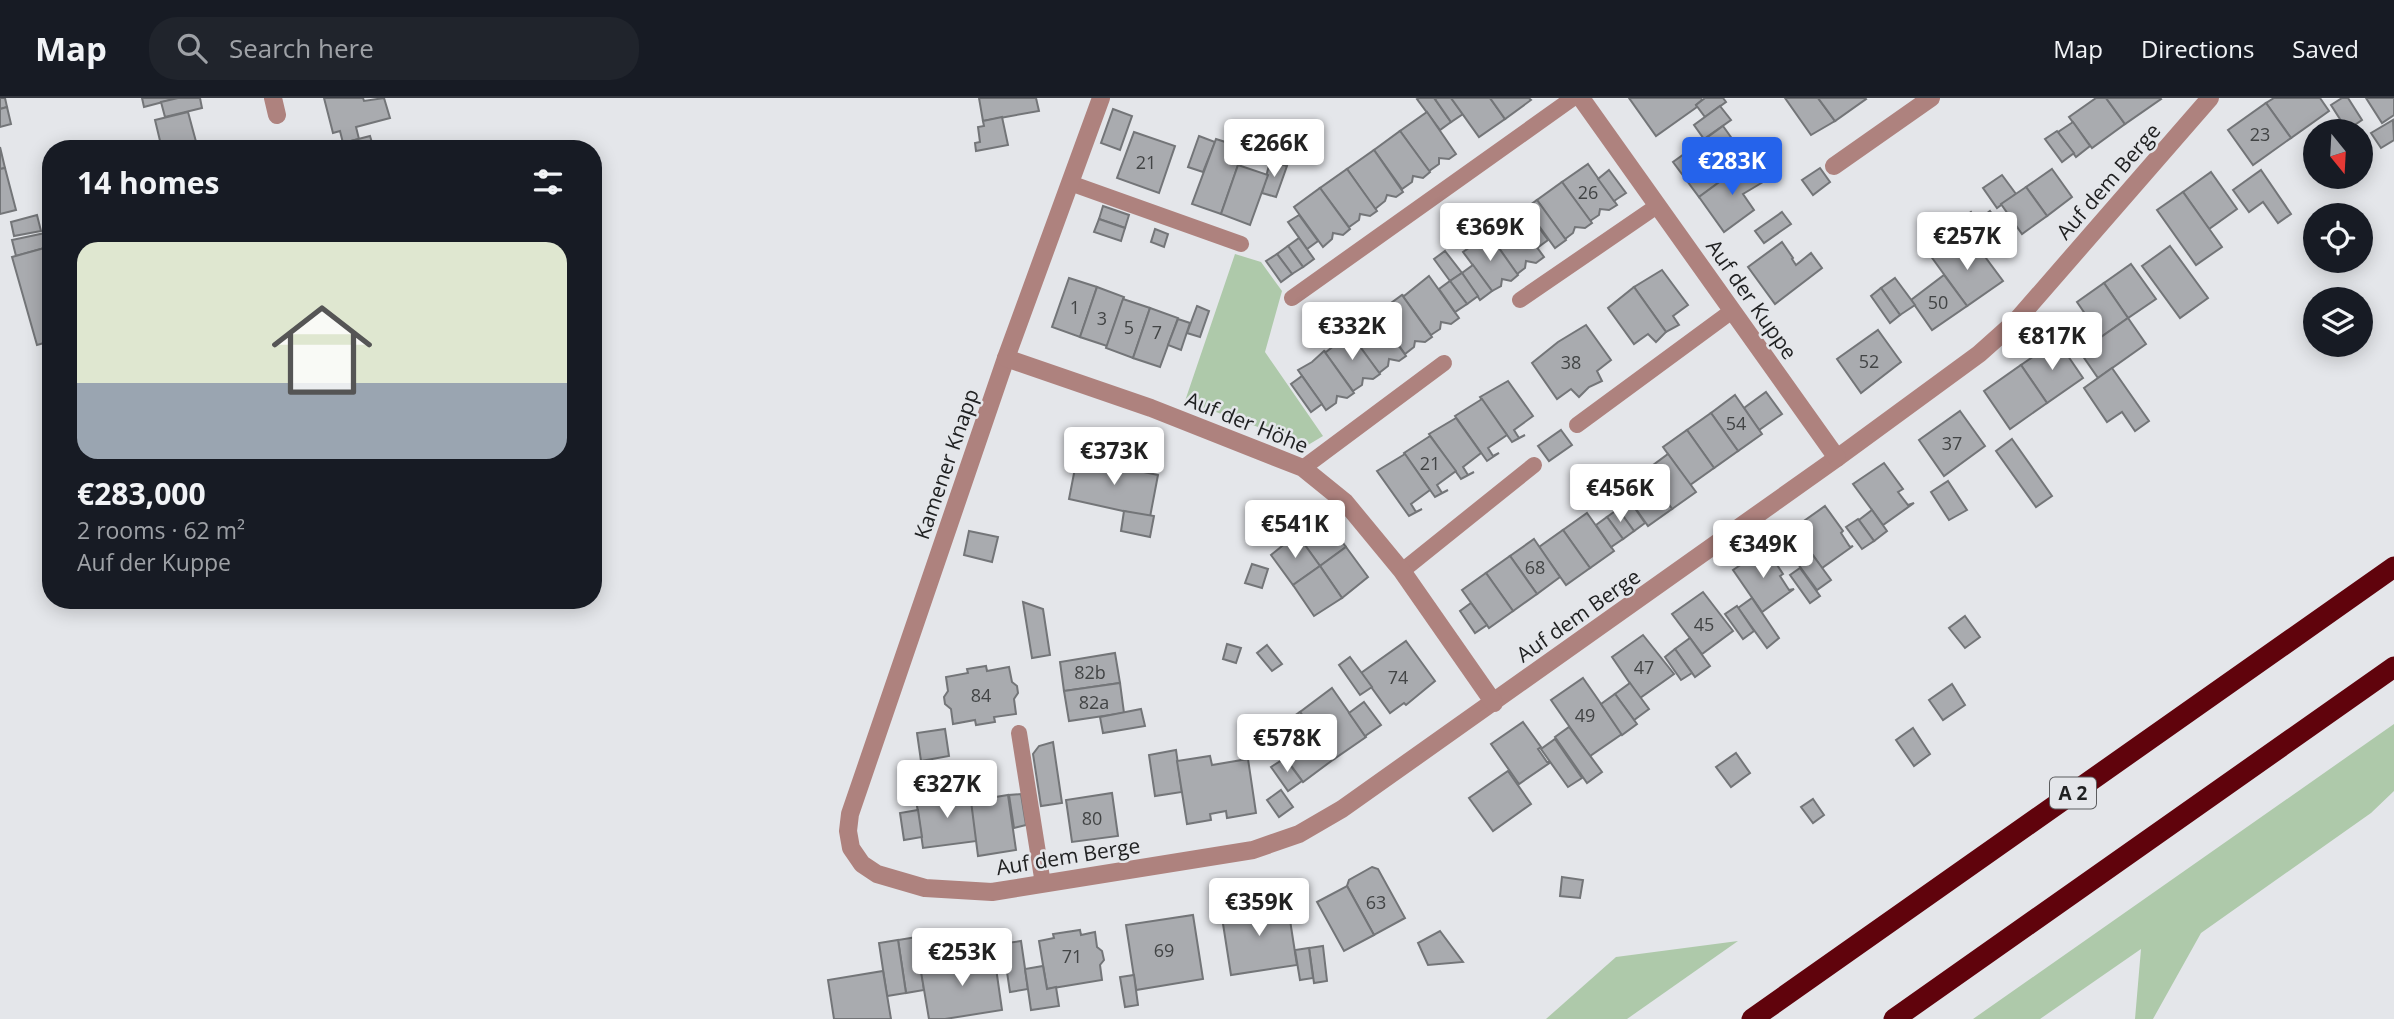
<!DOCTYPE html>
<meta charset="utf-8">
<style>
body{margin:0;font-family:"Open Sans",sans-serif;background:#20242c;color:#f1f3f6;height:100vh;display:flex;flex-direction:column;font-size:26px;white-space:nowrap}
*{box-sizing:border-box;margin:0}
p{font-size:23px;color:#9ea1a6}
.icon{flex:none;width:38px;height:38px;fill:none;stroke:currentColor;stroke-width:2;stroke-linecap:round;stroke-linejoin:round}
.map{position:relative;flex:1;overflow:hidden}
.side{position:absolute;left:42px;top:42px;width:560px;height:469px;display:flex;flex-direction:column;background:#171b24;border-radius:28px;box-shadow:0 4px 18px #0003}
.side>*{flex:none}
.needle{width:46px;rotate:162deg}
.controls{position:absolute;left:2303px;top:21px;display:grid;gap:14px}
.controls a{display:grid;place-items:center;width:70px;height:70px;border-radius:50%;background:#171b24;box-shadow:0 4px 18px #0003;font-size:35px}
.price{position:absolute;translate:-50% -60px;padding:0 16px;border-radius:7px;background:#fff;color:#222;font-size:23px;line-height:46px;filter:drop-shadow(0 2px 4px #0008)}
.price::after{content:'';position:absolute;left:50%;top:42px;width:21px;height:16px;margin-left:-10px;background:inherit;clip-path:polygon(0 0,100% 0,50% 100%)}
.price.current{background:#2563eb;color:#fff}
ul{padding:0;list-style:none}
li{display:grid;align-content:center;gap:14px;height:371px;padding:0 35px}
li+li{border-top:2px solid #363941}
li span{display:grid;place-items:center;height:217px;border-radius:21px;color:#555}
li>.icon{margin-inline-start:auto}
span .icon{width:126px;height:126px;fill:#fffc;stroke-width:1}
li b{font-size:30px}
h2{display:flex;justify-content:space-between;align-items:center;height:84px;padding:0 35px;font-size:30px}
header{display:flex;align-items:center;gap:42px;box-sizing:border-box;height:98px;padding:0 35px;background:#171b24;border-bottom:2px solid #363941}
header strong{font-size:33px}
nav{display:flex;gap:38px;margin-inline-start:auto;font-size:24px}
.search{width:490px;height:63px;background:#20242c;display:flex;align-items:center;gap:18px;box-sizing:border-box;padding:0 24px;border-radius:28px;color:#9ea1a6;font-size:26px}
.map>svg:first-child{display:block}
.green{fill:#aec9aa}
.building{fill:#a9abaf;stroke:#737578;stroke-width:2}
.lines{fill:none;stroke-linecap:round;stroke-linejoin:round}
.lane{stroke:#ae827e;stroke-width:16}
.street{stroke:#ae827e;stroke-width:18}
.highway{stroke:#60030c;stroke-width:21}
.labels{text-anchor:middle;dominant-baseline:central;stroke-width:5;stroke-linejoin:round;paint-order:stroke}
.number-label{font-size:18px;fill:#424445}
.shield{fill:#e4e6ea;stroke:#5b5c5e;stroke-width:2}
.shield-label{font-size:19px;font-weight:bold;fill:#202122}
.street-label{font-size:21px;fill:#202122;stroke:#e4e6ea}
</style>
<header>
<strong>Map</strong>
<div class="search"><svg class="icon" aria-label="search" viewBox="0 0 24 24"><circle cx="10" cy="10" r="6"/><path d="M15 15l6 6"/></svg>Search here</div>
<nav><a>Map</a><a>Directions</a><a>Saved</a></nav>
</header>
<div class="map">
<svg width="2394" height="921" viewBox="0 0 2394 921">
<rect width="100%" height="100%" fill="#e4e6ea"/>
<!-- green -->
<g class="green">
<path d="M1235,156l26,8 21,29 -17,61 58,84 -15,9 -123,-44z"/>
<path d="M2394,626v67l-23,22 -170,120 -48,86h-18l6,-70 -101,70h-67z"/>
<path d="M1738,843l-111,78h-81l70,-62z"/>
</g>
<!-- building -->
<g class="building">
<path d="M0,0h5l2,9 -7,2z"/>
<path d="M142,0h36l-34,9z"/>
<path d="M178,0h22l2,10 -37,9 -4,-15z"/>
<path d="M324,0h39l1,3 20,-3 6,20 -34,9 3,12 -16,4 -3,-12 -7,2z"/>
<path d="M979,0h57l3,13 -56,10z"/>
<path d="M1419,0h15l17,24 -11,8 -23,-31z"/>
<path d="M1437,0h14l12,16 -12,8 -16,-23z"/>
<path d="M1451,0h39l15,21 -26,18z"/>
<path d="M1490,0h39l2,2 -26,19z"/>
<path d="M1629,0h72l1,2 -6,5 1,2 -41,29z"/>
<path d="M1705,0h18l3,4 -21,15 -9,-12z"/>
<path d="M1785,0h33l17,23 -24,14z"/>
<path d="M1818,0h47l1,1 -31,22z"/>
<path d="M2096,0h10l19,26 -33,24 -23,-31z"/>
<path d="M2106,0h54l1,1 -36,25z"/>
<path d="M2274,0h46l9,13 -38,27 -25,-35z"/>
<path d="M2342,0h6l14,22 -15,10 -16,-25z"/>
<path d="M2366,0h28v17l-12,8z"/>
<path d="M2266,5l25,35 -38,27 -25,-35z"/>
<path d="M1720,8l11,14 -27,19 -10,-14z"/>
<path d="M7,9l4,17 -11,3v-18z"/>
<path d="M1113,11l19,7 -12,34 -19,-7z"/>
<path d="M188,14l10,37h-36l-7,-29z"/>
<path d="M1427,14l29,42 -7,5 -10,-1v6l-10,7 -29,-40z"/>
<path d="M1002,19l6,28 -32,6 -1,-8 5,-1 -2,-15 6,-1 -1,-5z"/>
<path d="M2393,22l1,20 -13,8 -10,-15z"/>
<path d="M2073,24l17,24 -14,11 -18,-25z"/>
<path d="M1723,28l25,35 -49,36 -26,-35z"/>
<path d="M1400,33l30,41 -7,6 -10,-2 -1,6 -10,7 -28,-39z"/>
<path d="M2057,33l17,22 -12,9 -17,-23z"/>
<path d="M1134,34l41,14 -16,47 -42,-15z"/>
<path d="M370,38l4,13h-29l-2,-6z"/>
<path d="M1199,38l16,6 -12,30 -15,-5z"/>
<path d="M1216,41l28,9 -23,66 -29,-10z"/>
<path d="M0,49l5,21 -5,1z"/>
<path d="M1374,52l29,42 -7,5 -9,-2 -2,6 -10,8 -28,-40z"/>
<path d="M1270,63l17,5 -11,31 -14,-4z"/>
<path d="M1748,63l15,21 -20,12 11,16 -30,22 -25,-35z"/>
<path d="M1588,66l29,41 -8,5 -9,-1 -1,6 -9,6 -28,-39z"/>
<path d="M1238,67l30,10 -18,50 -29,-11z"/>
<path d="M5,70l11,42 -16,4v-45z"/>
<path d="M1820,70l10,14 -17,13 -11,-15z"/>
<path d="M1347,71l30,42 -7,5 -10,-2 -1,6 -10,7 -29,-39z"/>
<path d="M2052,71l20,28 -25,19 -21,-29z"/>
<path d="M1609,72l17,23 -12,8 -16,-22z"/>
<path d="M2261,72l30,44 -13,9 -15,-21 -14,10 -16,-22z"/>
<path d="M2211,74l26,37 -28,20 -26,-37z"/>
<path d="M2002,77l14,19 -19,14 -14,-20z"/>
<path d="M1562,84l30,41 -7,5 -10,-1 -2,6 -8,6 -28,-39z"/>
<path d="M2026,89l21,29 -25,18 -21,-30z"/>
<path d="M1320,90l30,41 -7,6 -10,-2 -1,6 -9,8 -29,-40z"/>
<path d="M2183,94l39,55 -26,18 -39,-55z"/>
<path d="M1537,102l29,40 -11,8 -29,-40z"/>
<path d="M1103,108l26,9 -4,13 -26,-9z"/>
<path d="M1990,113l21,28 -14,10 -20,-28z"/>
<path d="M1782,114l9,12 -27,19 -9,-12z"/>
<path d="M1971,114l6,9 -17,14 -7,-10z"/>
<path d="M1529,116l19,26 -11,8 -19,-26z"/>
<path d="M37,117l4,16 -27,5 -3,-14z"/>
<path d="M1299,117l19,26 -11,8 -19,-27z"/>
<path d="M1514,118l30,41 -8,6 -10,-2 -1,7 -8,6 -28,-40z"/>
<path d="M1099,121l26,9 -4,13 -27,-9z"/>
<path d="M1977,123l20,28 -11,8 -20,-28z"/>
<path d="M1155,131l13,5 -4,13 -13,-5z"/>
<path d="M45,135l3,14 -32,9 -4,-16z"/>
<path d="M1489,136l29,41 -7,6 -9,-2 -1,7 -9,5 -29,-39z"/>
<path d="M1299,140l15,21 -11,8 -15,-21z"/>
<path d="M1950,142l15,20 15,-10 23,31 -36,25 -37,-51z"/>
<path d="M1782,144l11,16 -1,1 4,6 15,-12 11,15 -47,36 -27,-37z"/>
<path d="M1288,148l15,21 -11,7 -15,-20z"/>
<path d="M2170,148l38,52 -28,20 -38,-52z"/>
<path d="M48,149l3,8v86l-14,4 -25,-88z"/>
<path d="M1445,153l17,22 -12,8 -16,-22z"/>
<path d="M1277,156l15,20 -11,8 -15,-21z"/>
<path d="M2131,166l25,35 -28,19 -24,-35z"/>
<path d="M1473,167l19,26 -12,9 -18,-27z"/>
<path d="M1662,172l26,35 -15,11 6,9 -13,7 -32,-45z"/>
<path d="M1462,175l16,23 -11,8 -17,-23z"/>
<path d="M1944,177l23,31 -35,24 -21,-30z"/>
<path d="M1429,178l30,42 -8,6 -10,-2 -1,7 -9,6 -29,-40 2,1z"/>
<path d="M1069,180l28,9 -17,50 -28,-10z"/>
<path d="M1895,180l20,27 -15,10 -19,-27z"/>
<path d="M1450,183l17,23 -12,8 -16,-23z"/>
<path d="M2104,185l24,35 -27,19 -24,-35z"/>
<path d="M1097,189l27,10 -17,49 -27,-9z"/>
<path d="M1634,189l32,45 -10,10 -8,-8 -14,10 -26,-36z"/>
<path d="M1881,190l19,27 -10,8 -19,-27z"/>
<path d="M1402,197l30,42 -7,5 -10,-1 -1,6 -9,7 -29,-40z"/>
<path d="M1123,201l27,9 -17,50 -27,-10z"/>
<path d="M1197,208l12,5 -9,26 -13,-4z"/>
<path d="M1150,210l28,10 -18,49 -27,-9z"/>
<path d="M1376,216l30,42 -7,5 -10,-2 -1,7 -9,7 -29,-40z"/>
<path d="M2128,220l18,26 -48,34 -18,-26z"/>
<path d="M1178,221l12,4 -9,27 -13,-5z"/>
<path d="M1586,227l25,35 -14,11 5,10 -13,6 -10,10 -8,-8 -14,10 -25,-36 26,-21z"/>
<path d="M1878,232l23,32 -40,31 -24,-34z"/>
<path d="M1350,235l30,41 -7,5 -10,-1 -1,7 -9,6 -29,-40 2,1z"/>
<path d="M2057,242l26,38 -36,25 -26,-38z"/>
<path d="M1324,253l30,42 -7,5 -10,-2 -1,7 -10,7 -28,-40 14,-8z"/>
<path d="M2021,267l26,38 -37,26 -26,-38z"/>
<path d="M2112,270l37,53 -14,10 -13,-19 -15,10 -23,-34z"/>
<path d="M1302,278l20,28 -11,8 -20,-28z"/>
<path d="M1508,283l25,35 -19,14 5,8 6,-3 -13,7 -32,-45z"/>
<path d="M1766,294l16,22 -23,16 -15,-22z"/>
<path d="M1735,297l27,39 -24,17 -27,-38z"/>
<path d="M1482,301l25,36 -19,13 5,8 6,-3 -12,8 -32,-45z"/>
<path d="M1960,313l25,35 -41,30 -25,-36z"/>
<path d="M1711,315l27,38 -24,17 -27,-38z"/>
<path d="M1456,320l25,35 -18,14 5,8 6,-3 -13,7 -32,-45z"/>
<path d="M1561,332l11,15 -23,16 -11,-15z"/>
<path d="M1687,332l27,38 -24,17 -27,-38z"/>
<path d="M1430,338l26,35 -19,14 5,8 6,-3 -13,7 -31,-44z"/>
<path d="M2012,341l40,57 -16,11 -40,-56z"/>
<path d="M1405,356l25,36 -19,14 5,8 6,-3 -13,7 -32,-45z"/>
<path d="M1668,356l28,38 -24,17 -27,-38z"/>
<path d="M1077,360l81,17 -8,42 -81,-18z"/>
<path d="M1884,365l19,26 -5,3 10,13 6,-2 -31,22 -30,-41z"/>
<path d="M1645,373l27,38 -24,17 -27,-38z"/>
<path d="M1948,383l19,29 -18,10 -18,-28z"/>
<path d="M1630,403l15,22 -11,8 -16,-22z"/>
<path d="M1825,408l18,25 -2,2 9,14 3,-1 -31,22 -28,-40z"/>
<path d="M1618,411l16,22 -11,8 -16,-22z"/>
<path d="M1872,412l15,21 -13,10 -15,-21z"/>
<path d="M1124,413l30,5 -4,21 -29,-6z"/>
<path d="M1587,415l27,38 -24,17 -27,-38z"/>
<path d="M1324,419l22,30 -26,19 -23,-32z"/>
<path d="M1607,419l16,22 -12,8 -15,-22z"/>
<path d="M1858,421l16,22 -12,8 -16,-22z"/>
<path d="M1563,432l27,38 -24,17 -27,-38z"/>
<path d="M969,433l29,6 -6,25 -28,-7z"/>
<path d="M1297,436l23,32 -27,19 -22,-30z"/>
<path d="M1534,441l26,38 -23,17 -27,-38z"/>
<path d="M1346,449l22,30 -26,21 -22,-32z"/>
<path d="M1766,450l17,26 -3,2 9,14 5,-1 -32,23 -29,-42z"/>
<path d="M1812,456l19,26 -14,10 -19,-26z"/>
<path d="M1510,458l27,38 -24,17 -27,-38z"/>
<path d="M1252,466l16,5 -6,19 -17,-5z"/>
<path d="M1320,468l22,32 -28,18 -21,-31z"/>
<path d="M1800,470l20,28 -10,7 -20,-28z"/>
<path d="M1486,475l27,38 -24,17 -27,-38z"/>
<path d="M1703,494l30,39 -31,23 -30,-40z"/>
<path d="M1752,500l27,40 -12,10 -29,-40z"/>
<path d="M1023,504l20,7 7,46 -18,3z"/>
<path d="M1471,505l16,22 -12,8 -15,-22z"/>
<path d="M1737,508l17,25 -11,8 -18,-25z"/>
<path d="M1965,518l15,21 -15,11 -16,-20z"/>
<path d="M1643,537l31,39 -34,24 -28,-41z"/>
<path d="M1690,540l20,28 -15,11 -20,-28z"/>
<path d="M1406,543l29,40 -29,24 -2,-2 -14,10 -29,-40z"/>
<path d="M1227,546l14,4 -5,15 -13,-4z"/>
<path d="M1267,547l15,19 -10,7 -15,-18z"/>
<path d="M1675,551l17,24 -11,7 -16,-23z"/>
<path d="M1115,555l5,30 -56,8 -4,-29z"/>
<path d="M1350,559l22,30 -12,8 -21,-30z"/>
<path d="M986,568l1,5 22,-4 3,15 5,4 1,7 -4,6 2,15 -22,3 1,5 -19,3 -1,-5 -22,4 -2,-15 -6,-5 -1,-7 4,-6 -2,-14 22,-4 -1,-4z"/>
<path d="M1583,580l39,56 -32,22 -39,-56z"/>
<path d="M1120,585l4,30 -55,8 -5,-30z"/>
<path d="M1630,585l19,26 -15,11 -19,-26z"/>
<path d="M1952,586l13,21 -22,15 -14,-20z"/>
<path d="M1332,590l34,49 -32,22 -34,-47z"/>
<path d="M1615,596l22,30 -15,11 -21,-31z"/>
<path d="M1364,604l17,23 -16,11 -16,-23z"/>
<path d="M1141,611l4,17 -42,7 -3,-16z"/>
<path d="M1300,614l34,47 -31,23 -35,-48z"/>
<path d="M1523,624l18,25 -3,2 9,13h4l-32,22 -28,-40z"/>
<path d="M1569,629l33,45 -15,11 -32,-46z"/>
<path d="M1913,630l17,26 -16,12 -18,-26z"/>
<path d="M945,631l4,27 -28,5 -4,-28z"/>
<path d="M1555,641l27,39 -14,9 -27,-38z"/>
<path d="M1053,644l9,61 -21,3 -8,-52 6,-8z"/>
<path d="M1176,652l6,42 -27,4 -6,-41z"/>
<path d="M1736,655l14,20 -19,14 -15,-20z"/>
<path d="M1210,658l2,9 36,-6 8,54 -29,5 -1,-7 -16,3 1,6 -24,4 -10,-63z"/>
<path d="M1285,660l17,23 -14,10 -17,-24z"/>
<path d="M1508,673l23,33 -38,27 -24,-33z"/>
<path d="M1281,692l12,17 -14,10 -12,-17z"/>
<path d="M970,693l7,50 -54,7 -7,-49z"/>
<path d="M1112,695l6,43 -46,6 -6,-42z"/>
<path d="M1021,696l5,31 -12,3 -5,-33z"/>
<path d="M1008,697l8,55 -38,6 -7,-55z"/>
<path d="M1813,701l11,16 -11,8 -12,-16z"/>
<path d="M918,712l4,27 -18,3 -4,-27z"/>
<path d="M1372,769l6,2 27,49 -31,17 -27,-49 2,-6z"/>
<path d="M1562,779l21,3 -3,18 -20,-2z"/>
<path d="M1347,788l27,49 -30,16 -27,-49z"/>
<path d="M1287,803l10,64 -66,10 -10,-64z"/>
<path d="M1193,817l10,64 -67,11 -10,-65z"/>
<path d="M1080,832l1,5 14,-3 2,15 5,4 2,9 -4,5 2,15 -55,9 -8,-48 15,-3 -1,-4z"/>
<path d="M1440,833l23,31 -35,3 -10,-22z"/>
<path d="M917,839l7,53 -18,3 -8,-53z"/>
<path d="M898,842l8,53 -19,3 -8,-53z"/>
<path d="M1021,843l7,48 -18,3 -3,-20 -10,1 -5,-28z"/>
<path d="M1323,848l4,35 -13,2 -5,-35z"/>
<path d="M1309,850l4,30 -13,2 -5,-30z"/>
<path d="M994,856l8,56 -57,9h-16l-9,-53z"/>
<path d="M1043,868l4,23 9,-2 3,19 -28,4 -6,-41z"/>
<path d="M883,873l8,48h-57l-6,-39z"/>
<path d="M1134,877l4,30 -13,2 -5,-30z"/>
</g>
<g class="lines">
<!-- lane -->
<g class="lane">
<path d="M1070,85l171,61"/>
<path d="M1292,200l281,-200"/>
<path d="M1520,202l137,-94"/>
<path d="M1577,327l155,-114"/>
<path d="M1303,370l141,-105"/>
<path d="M1402,473l132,-106"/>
<path d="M1019,635l24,151"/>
</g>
<!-- street -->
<g class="street">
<path d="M273,0l4,17"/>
<path d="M1101,0l-95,260 -156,456 -2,17 3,17 11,16 15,10 48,14 67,4 261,-42 46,-16 43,-25 495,-351 142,-104 37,-33 194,-223"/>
<path d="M1581,0l256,360"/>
<path d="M1834,68l97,-68"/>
<path d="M1006,260l145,50 152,60 42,34 57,69 92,132"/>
</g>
<!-- highway -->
<g class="highway">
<path d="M1752,921l642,-452"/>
<path d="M1894,921l500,-352"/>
</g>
</g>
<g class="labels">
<!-- number labels -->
<g class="number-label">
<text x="2260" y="36">23</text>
<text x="1146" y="64">21</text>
<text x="1588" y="94">26</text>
<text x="1938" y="204">50</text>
<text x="1075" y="209">1</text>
<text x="1102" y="220">3</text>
<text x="1129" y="229">5</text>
<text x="1157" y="234">7</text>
<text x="1869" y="263">52</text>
<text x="1571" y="264">38</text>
<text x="1736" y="325">54</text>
<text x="1952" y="345">37</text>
<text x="1430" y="365">21</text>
<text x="1535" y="469">68</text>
<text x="1704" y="526">45</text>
<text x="1644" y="569">47</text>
<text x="1090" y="574">82b</text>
<text x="1398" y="579">74</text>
<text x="981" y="597">84</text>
<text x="1094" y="604">82a</text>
<text x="1585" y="617">49</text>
<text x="1092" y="720">80</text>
<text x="1376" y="804">63</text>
<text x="1164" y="852">69</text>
<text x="1072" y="858">71</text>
</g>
<!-- shield labels -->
<rect class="shield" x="2050" y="679.5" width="46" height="31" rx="5"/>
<g class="shield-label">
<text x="2073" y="695">A 2</text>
</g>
<!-- street labels -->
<g class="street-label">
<text transform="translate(2108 83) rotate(-49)">Auf dem Berge</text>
<text transform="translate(1752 201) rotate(55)">Auf der Kuppe</text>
<text transform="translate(1247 324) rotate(22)">Auf der Höhe</text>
<text transform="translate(946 366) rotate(-71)">Kamener Knapp</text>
<text transform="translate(1578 517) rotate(-35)">Auf dem Berge</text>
<text transform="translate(1068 758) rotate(-9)">Auf dem Berge</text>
</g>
</g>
</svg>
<div class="controls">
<a><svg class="needle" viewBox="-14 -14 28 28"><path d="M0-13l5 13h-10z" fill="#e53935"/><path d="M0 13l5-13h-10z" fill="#9ea1a6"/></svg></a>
<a><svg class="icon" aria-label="locate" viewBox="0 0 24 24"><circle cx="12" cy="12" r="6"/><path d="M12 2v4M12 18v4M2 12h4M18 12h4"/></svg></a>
<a><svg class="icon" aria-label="layers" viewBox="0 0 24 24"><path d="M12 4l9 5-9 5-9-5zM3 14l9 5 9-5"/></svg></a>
</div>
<b class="price" style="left:1274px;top:81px">€266K</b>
<b class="price current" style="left:1732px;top:99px">€283K</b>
<b class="price" style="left:1490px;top:165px">€369K</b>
<b class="price" style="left:1967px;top:174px">€257K</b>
<b class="price" style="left:1352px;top:264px">€332K</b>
<b class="price" style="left:2052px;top:274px">€817K</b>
<b class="price" style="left:1114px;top:389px">€373K</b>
<b class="price" style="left:1620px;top:426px">€456K</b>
<b class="price" style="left:1295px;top:462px">€541K</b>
<b class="price" style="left:1763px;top:482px">€349K</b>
<b class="price" style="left:1287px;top:676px">€578K</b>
<b class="price" style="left:947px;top:722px">€327K</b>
<b class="price" style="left:1259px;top:840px">€359K</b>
<b class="price" style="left:962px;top:890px">€253K</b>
<section class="side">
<h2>14 homes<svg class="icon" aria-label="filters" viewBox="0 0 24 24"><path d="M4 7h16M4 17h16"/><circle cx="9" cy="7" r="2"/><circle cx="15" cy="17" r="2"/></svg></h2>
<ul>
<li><span style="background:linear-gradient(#dfe7d0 65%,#9aa5b1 0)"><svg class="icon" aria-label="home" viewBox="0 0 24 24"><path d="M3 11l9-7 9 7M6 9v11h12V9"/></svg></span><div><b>€283,000</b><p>2 rooms · 62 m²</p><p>Auf der Kuppe</p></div></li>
</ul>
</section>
</div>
